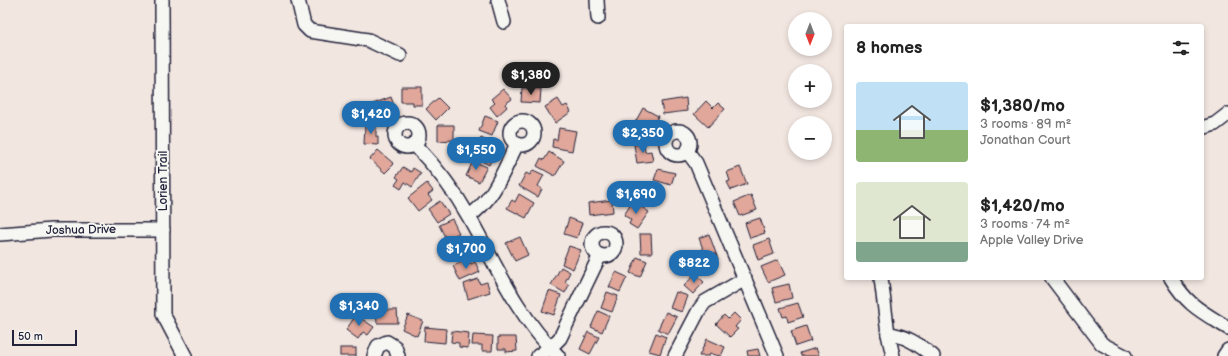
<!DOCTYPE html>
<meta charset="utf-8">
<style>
body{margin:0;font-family:"Balsamiq Sans",sans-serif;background:#f2f2f2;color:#222;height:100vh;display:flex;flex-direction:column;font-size:15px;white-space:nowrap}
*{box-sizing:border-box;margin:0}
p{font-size:13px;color:#767676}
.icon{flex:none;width:22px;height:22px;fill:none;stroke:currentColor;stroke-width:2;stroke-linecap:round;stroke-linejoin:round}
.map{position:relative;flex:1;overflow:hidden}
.drawer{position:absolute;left:844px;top:24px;width:360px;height:256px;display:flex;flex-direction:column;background:#fff;border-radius:4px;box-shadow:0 2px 6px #0003}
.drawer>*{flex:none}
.needle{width:26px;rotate:180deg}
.buttons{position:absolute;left:788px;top:12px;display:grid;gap:8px}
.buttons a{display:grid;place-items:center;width:44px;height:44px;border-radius:50%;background:#fff;box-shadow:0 2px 6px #0003;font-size:20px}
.scale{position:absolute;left:12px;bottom:10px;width:65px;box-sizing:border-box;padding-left:4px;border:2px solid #22223b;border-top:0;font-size:11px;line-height:14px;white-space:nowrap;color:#22223b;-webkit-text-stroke:3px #f6f6f2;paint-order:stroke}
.price{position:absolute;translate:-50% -34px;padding:0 9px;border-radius:14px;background:#1f6fb2;color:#fff;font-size:13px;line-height:26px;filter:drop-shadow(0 1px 2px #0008)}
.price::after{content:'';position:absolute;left:50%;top:24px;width:12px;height:9px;margin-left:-6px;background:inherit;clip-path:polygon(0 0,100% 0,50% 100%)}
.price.on{background:#222;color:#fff}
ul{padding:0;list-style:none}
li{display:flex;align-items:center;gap:12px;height:100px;padding:0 12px}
li span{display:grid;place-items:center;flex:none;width:112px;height:80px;border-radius:4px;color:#555}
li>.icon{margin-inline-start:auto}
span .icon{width:48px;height:48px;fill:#fffc;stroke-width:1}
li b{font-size:17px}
h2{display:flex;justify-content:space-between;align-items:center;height:48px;padding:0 12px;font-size:17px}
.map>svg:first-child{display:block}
.building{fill:#e0a79a;stroke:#22223b}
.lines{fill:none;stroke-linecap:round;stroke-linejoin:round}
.minor-casing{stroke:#22223b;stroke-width:16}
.minor{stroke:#f6f6f2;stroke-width:13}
.labels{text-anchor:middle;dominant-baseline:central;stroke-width:4;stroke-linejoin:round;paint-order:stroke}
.street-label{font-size:12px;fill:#22223b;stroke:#f6f6f2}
</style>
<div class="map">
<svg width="1228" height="356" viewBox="0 0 1228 356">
<rect width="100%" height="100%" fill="#f2e6e0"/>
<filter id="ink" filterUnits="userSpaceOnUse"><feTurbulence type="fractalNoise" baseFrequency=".025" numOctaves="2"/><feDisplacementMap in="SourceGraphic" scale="8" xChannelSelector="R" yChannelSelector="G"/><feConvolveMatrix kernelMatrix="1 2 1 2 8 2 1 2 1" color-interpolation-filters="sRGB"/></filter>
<g filter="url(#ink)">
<!-- building -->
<g class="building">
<path d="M401,87h21v18h-9v-3h-12z"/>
<path d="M522,88l19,1 -1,14 -19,-1z"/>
<path d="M503,89l9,10 -7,5 2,3 -10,9 -7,-9 5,-4 -4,-4z"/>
<path d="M391,97l4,11 -20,9 -5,-12z"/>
<path d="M438,98l10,10 -12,12 -10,-11z"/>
<path d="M686,98l1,13 -24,3 -2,-12z"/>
<path d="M558,99l5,8 4,-2 4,7 -16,11 -10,-16z"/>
<path d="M706,101l7,7 5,-5 7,6 -17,18 -14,-13z"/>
<path d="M643,108l15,8 -8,18 -17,-8z"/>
<path d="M485,116l13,5 -6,15 -13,-5z"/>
<path d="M365,125h11v12h2v8l-14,-1z"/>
<path d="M438,125h16v15l-16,1z"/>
<path d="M559,128l17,3 -4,20 -20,-4 1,-8 4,1z"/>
<path d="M481,138l16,8 -8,19 -17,-9z"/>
<path d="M644,143l1,9 6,-1 2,10 -16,2 -3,-18z"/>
<path d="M378,150l16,14 -9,9 -15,-14z"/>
<path d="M549,152l15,9 -9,15 -18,-10 4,-8 3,2z"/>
<path d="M473,161l14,6 -8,15 -13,-6z"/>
<path d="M403,167l8,5 2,-4 8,5 -9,14 -7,-5 -4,7 -6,-4 4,-6 -3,-2z"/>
<path d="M740,167l7,17 -16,6 -4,-8 3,-1 -3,-9z"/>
<path d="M658,169l17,4 -4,12 -17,-5z"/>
<path d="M533,170l11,5 -6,11 4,3 -4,8 -19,-11 7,-13 4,2z"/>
<path d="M427,183l6,8 -5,4 4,5 -14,11 -10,-13z"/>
<path d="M519,194l15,9 -8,15 -19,-10 5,-8 3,2z"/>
<path d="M751,195l6,15 -17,6 -6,-14z"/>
<path d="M612,200l1,12 -24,3 -1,-12z"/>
<path d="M440,201l9,13 -12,8 -9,-13z"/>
<path d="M633,201l16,11 -12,17 -8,-5 2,-4 -7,-5z"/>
<path d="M569,218l13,5 -5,15 -13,-4z"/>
<path d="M760,218l5,15 -15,5 -5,-15z"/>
<path d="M452,219l7,14 -13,6 -7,-14z"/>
<path d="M640,234h11l1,19h-11z"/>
<path d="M709,234l9,25 -10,4 -9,-25z"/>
<path d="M520,237l8,18 -13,6 -9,-18z"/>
<path d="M458,239l2,5 5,-2 4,10 -19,9 -7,-16z"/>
<path d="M769,239l5,15 -16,6 -5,-15z"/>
<path d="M569,246l12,4 -8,19 -11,-5z"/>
<path d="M637,257l10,4 -7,16 -10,-4z"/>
<path d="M468,259l3,5 4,-2 5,10 -20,9 -7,-15z"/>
<path d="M778,260l7,15 -17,7 -7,-15z"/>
<path d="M561,267l9,5 -5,10 4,3 -4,8 -14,-8z"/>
<path d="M616,272l11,5 -7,15 -11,-5z"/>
<path d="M695,274l9,8 -11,12 -9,-8z"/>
<path d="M478,279l2,5 7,-2 3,10 -22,7 -4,-15z"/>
<path d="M789,284l3,14 -16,4 -4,-14z"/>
<path d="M549,291l12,4 -7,20 -12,-4z"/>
<path d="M607,292l11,4 -6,16 -11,-4z"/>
<path d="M676,292l12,4 -6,16 -12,-4z"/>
<path d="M798,303l5,14 -15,5 -1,-6 -4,1 -3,-9z"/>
<path d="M376,310h21l1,13h-21z"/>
<path d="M598,311l11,5 -7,16 -11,-5z"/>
<path d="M666,312l11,5 -9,17 -10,-5z"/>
<path d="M734,313l7,7 -6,7 3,2 -8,8 -14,-13 8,-9 4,4z"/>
<path d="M356,315l18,12 -6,8 -5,-3 -5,7 -12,-9z"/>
<path d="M408,315l15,6 -6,15 -15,-7z"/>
<path d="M806,326l5,15 -15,5 -5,-15z"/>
<path d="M425,327l21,2 -1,14 -21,-2z"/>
<path d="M452,331l17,2 -1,15 -9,-1v-4l-8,-1z"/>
<path d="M588,332l11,5 -9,17 -10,-5z"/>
<path d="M656,333l10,4 -6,17 -11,-3z"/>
<path d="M473,335l20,1 -1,15h-10v-6h-10z"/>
<path d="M498,337h18l1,14 -11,1v-3h-8z"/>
<path d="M707,339l18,8 -4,9 -11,-2 -1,2h-10z"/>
<rect x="340" y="348" width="16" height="8"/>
<path d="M816,348l3,8h-18l-1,-3z"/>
<path d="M758,349l2,7h-12l-1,-5z"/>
</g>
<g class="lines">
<defs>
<g id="minor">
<path d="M162,0l1,314 22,42"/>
<path d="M298,0l6,25 6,6 58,9 32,15"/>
<path d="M498,0l6,22"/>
<path d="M597,0l1,18"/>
<circle cx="522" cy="133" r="12"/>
<circle cx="407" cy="135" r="12"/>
<path d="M1202,128l13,-4 13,-10"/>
<circle cx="678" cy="143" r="12"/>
<path d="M414,144c21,22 40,46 55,73 28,50 48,98 89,139"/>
<path d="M687,151l9,12 81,193"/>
<path d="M469,216c25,-16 35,-47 48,-72"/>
<circle cx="604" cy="244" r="12"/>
<path d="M0,234l52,-4h111"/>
<path d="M881,278l7,56 5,22"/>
<path d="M1052,278l50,66 23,12"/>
<path d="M1171,278c17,28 30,33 57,50"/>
<path d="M888,334c18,1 31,11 45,22"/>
<path d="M374,356l4,-10 9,-4 8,5 3,9"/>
<path d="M538,356l12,-8 10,-10 40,-83"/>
<path d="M675,356l24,-46 6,-8 40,-23"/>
<path d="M1224,356l4,-6"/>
</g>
</defs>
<!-- minor casing -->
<use href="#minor" class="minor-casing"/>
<!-- minor -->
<use href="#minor" class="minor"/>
</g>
</g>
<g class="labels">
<!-- street labels -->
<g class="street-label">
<text transform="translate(163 181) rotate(-90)">Lorien Trail</text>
<text transform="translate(81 230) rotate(-1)">Joshua Drive</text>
</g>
</g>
</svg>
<div class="buttons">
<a><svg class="needle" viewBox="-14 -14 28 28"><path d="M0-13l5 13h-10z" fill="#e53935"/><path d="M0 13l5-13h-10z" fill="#767676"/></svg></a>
<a>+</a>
<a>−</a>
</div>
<div class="scale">50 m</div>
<b class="price on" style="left:531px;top:96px">$1,380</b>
<b class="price" style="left:371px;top:135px">$1,420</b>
<b class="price" style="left:643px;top:154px">$2,350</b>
<b class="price" style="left:476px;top:171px">$1,550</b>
<b class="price" style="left:636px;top:215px">$1,690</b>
<b class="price" style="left:466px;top:270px">$1,700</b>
<b class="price" style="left:694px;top:284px">$822</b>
<b class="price" style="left:359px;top:327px">$1,340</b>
<section class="drawer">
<h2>8 homes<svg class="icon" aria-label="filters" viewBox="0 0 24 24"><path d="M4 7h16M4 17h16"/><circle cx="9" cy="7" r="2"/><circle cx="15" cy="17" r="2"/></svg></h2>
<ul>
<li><span style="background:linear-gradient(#bfe0f5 60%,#8fb573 0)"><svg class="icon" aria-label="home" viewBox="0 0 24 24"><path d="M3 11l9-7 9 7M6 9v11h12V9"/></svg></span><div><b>$1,380/mo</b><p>3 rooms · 89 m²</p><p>Jonathan Court</p></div></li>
<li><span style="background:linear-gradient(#dfe7d0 75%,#7fa58c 0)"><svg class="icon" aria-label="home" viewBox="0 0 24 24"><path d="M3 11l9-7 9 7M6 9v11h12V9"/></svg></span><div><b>$1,420/mo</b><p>3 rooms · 74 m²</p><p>Apple Valley Drive</p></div></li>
</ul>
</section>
</div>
